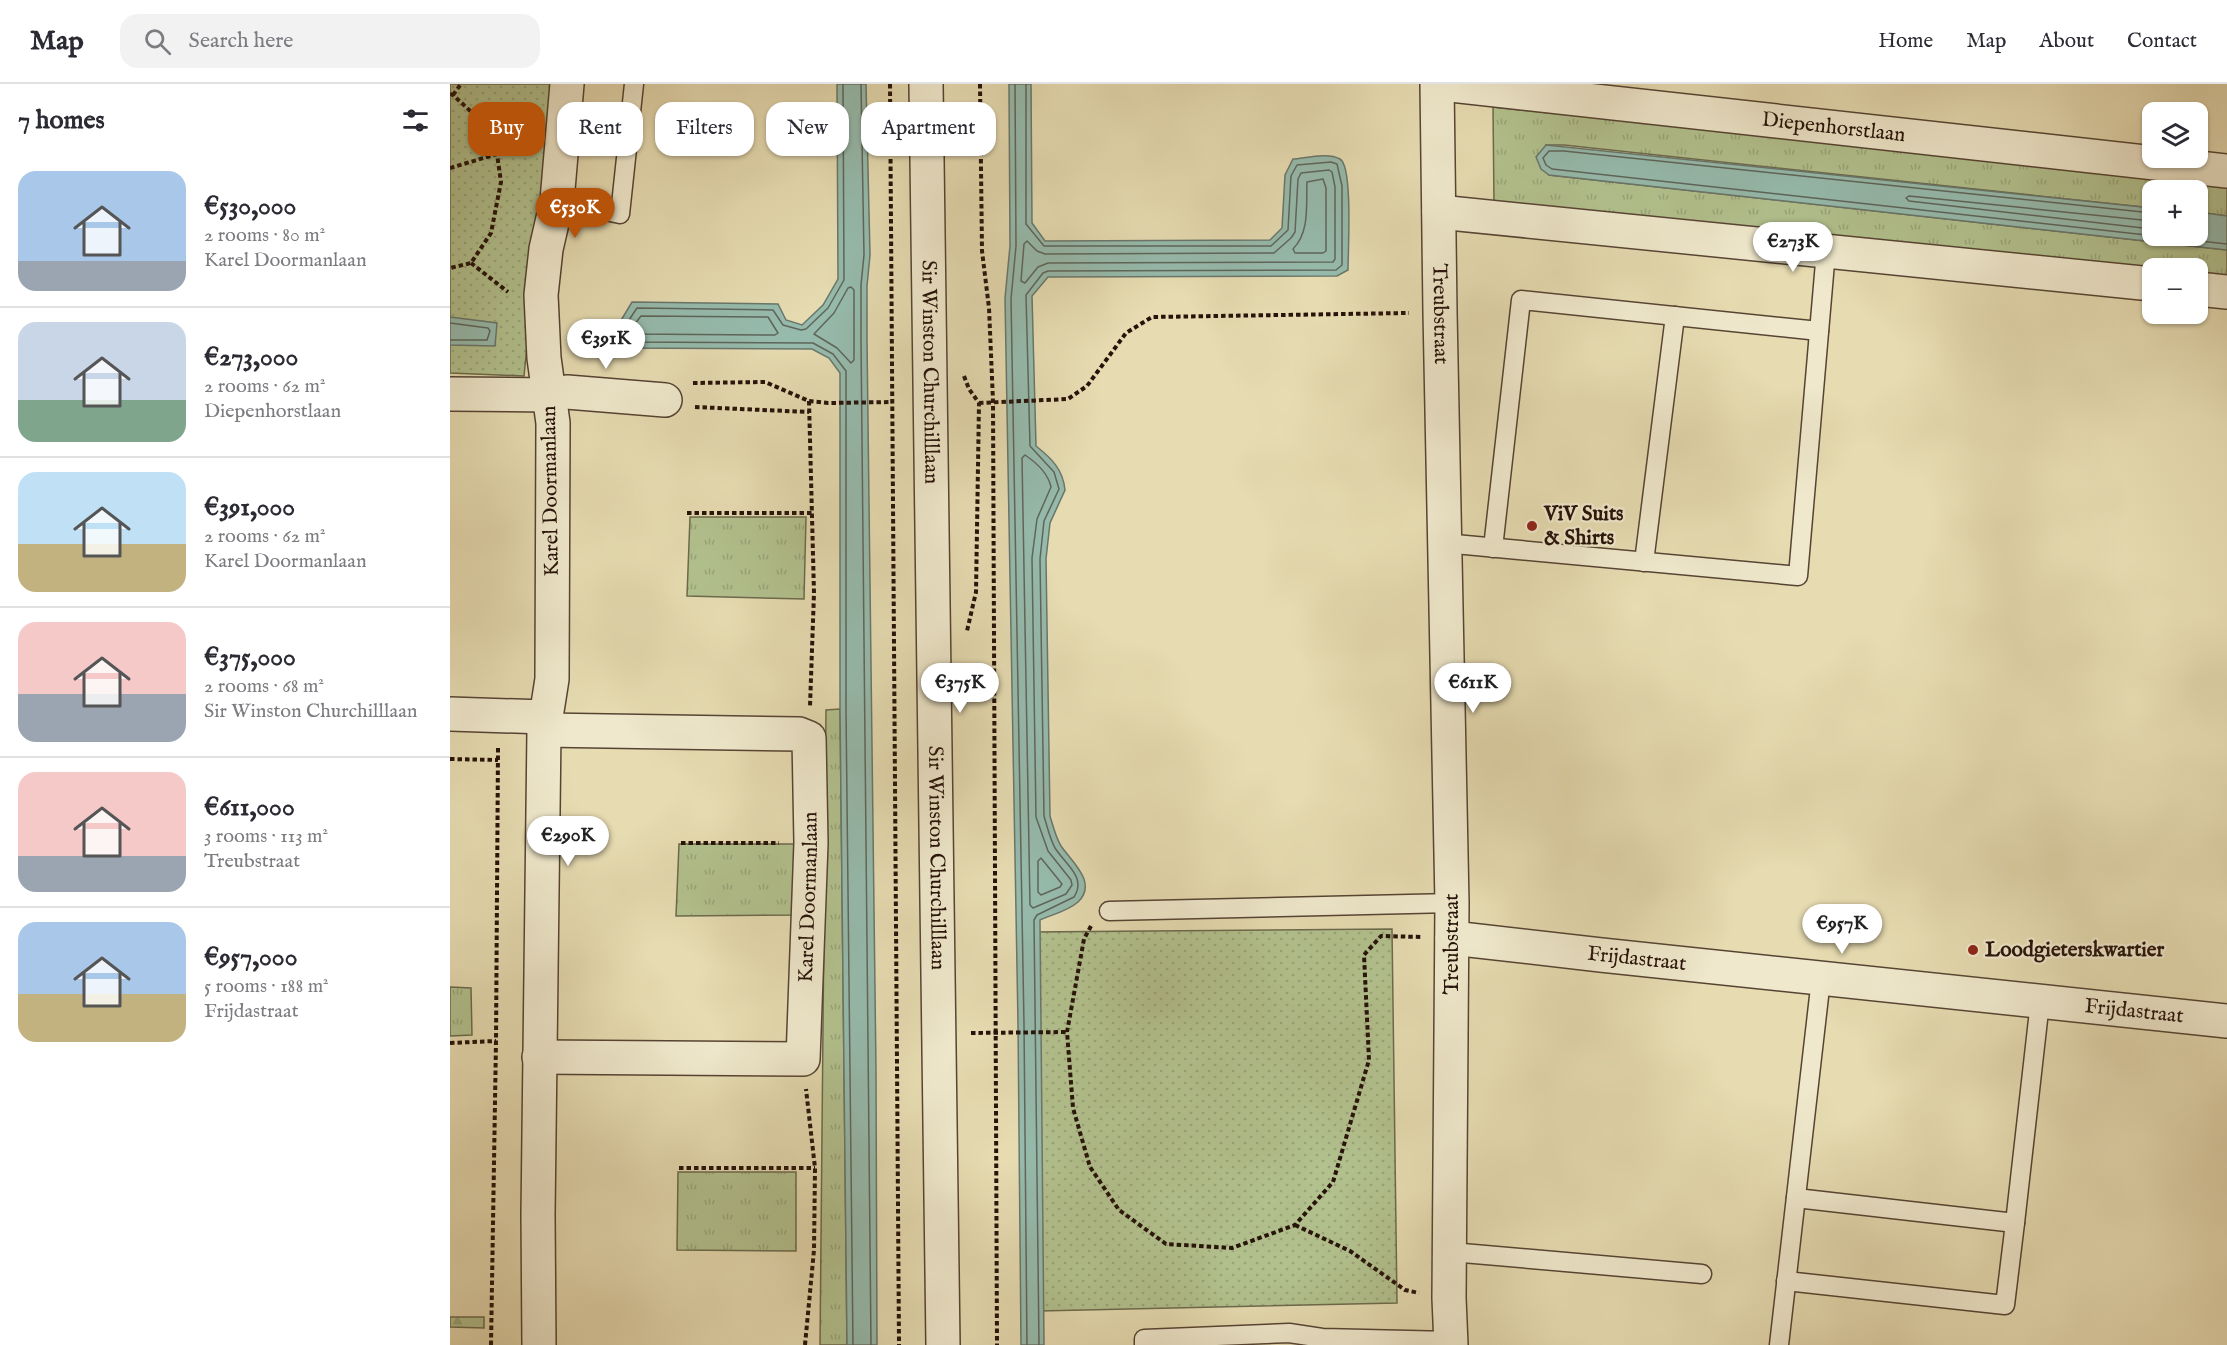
<!DOCTYPE html>
<meta charset="utf-8">
<style>
body{margin:0;font-family:"IM FELL English",serif;background:#f2f2f3;color:#2b2b33;height:100vh;display:flex;flex-direction:column;font-size:22px;white-space:nowrap}
*{box-sizing:border-box;margin:0}
p{font-size:20px;color:#7c7c81}
.icon{flex:none;width:33px;height:33px;fill:none;stroke:currentColor;stroke-width:2;stroke-linecap:round;stroke-linejoin:round}
.map{position:relative;flex:1;overflow:hidden}
.panel{display:flex;flex-direction:column;background:#fff;width:450px}
.panel>*{flex:none}
.hud{position:absolute;left:18px;top:18px;width:570px;height:54px;display:flex;gap:12px}
.tools{position:absolute;left:1692px;top:18px;display:grid;gap:12px}
.tools a{display:grid;place-items:center;width:66px;height:66px;border-radius:12px;background:#fff;box-shadow:0 2px 4px #0004;font-size:30px}
.price{position:absolute;translate:-50% -51px;padding:0 14px;border-radius:21px;background:#fff;color:#222;font-size:20px;line-height:39px;filter:drop-shadow(0 2px 3px #0008)}
.price::after{content:'';position:absolute;left:50%;top:36px;width:18px;height:14px;margin-left:-9px;background:inherit;clip-path:polygon(0 0,100% 0,50% 100%)}
.price.on{background:#b45309;color:#fff}
ul{padding:0;list-style:none}
li{display:flex;align-items:center;gap:18px;height:150px;padding:0 18px}
li+li{border-top:2px solid #e1e1e2}
li span{display:grid;place-items:center;flex:none;width:168px;height:120px;border-radius:18px;color:#555}
li>.icon{margin-inline-start:auto}
span .icon{width:72px;height:72px;fill:#fffc;stroke-width:1}
li b{font-size:26px}
h2{display:flex;justify-content:space-between;align-items:center;height:72px;padding:0 18px;font-size:26px}
.pill{padding:0 21px;border-radius:18px;background:#fff;box-shadow:0 2px 4px #0004;font-size:21px;line-height:54px}
.pill.on{background:#b45309;color:#fff}
header{display:flex;align-items:center;gap:36px;box-sizing:border-box;height:84px;padding:0 30px;background:#fff;border-bottom:2px solid #e1e1e2}
header strong{font-size:28px}
nav{display:flex;gap:33px;margin-inline-start:auto;font-size:21px}
.search{width:420px;height:54px;background:#f2f2f3;display:flex;align-items:center;gap:15px;box-sizing:border-box;padding:0 21px;border-radius:18px;color:#7c7c81;font-size:22px}
main{display:flex;flex:1;min-height:0}
.map>svg:first-child{display:block}
.grass{fill:url(#grass-tufts);stroke:#6c6a4c;stroke-width:1.5}
.forest{fill:url(#forest-firs);stroke:#6c6a4c;stroke-width:1.5}
.park{fill:url(#park-dots);stroke:#6c6a4c;stroke-width:1.5}
.water{fill:#96bbad;stroke:#69776b;stroke-width:1.5}
.lines{fill:none;stroke-linecap:round;stroke-linejoin:round}
.shore{stroke:#5e665b;stroke-width:1.5}
.service-casing{stroke:#564433;stroke-width:21}
.minor-casing{stroke:#564433;stroke-width:36}
.tertiary-casing{stroke:#564433;stroke-width:36}
.path{stroke:#261209;stroke-width:4;stroke-dasharray:4.5 3;stroke-linecap:butt}
.service{stroke:#efe8cc;stroke-width:18}
.minor{stroke:#efe8cc;stroke-width:33}
.tertiary{stroke:#efe8cc;stroke-width:33}
.poi-dot{fill:#8f2418;stroke:#efe8cc;stroke-width:2}
.labels{text-anchor:middle;dominant-baseline:central;stroke-width:4.5;stroke-linejoin:round;paint-order:stroke}
.street-label{font-size:21px;fill:#261209;stroke:#efe8cc}
.poi-label{font-size:21px;font-weight:bold;fill:#261209;stroke:#efe8cc;text-anchor:start}
</style>
<header>
<strong>Map</strong>
<div class="search"><svg class="icon" aria-label="search" viewBox="0 0 24 24"><circle cx="10" cy="10" r="6"/><path d="M15 15l6 6"/></svg>Search here</div>
<nav><a>Home</a><a>Map</a><a>About</a><a>Contact</a></nav>
</header>
<main>
<section class="panel">
<h2>7 homes<svg class="icon" aria-label="filters" viewBox="0 0 24 24"><path d="M4 7h16M4 17h16"/><circle cx="9" cy="7" r="2"/><circle cx="15" cy="17" r="2"/></svg></h2>
<ul>
<li><span style="background:linear-gradient(#a9c7e8 75%,#9aa5b1 0)"><svg class="icon" aria-label="home" viewBox="0 0 24 24"><path d="M3 11l9-7 9 7M6 9v11h12V9"/></svg></span><div><b>€530,000</b><p>2 rooms · 80 m²</p><p>Karel Doormanlaan</p></div></li>
<li><span style="background:linear-gradient(#c9d6e8 65%,#7fa58c 0)"><svg class="icon" aria-label="home" viewBox="0 0 24 24"><path d="M3 11l9-7 9 7M6 9v11h12V9"/></svg></span><div><b>€273,000</b><p>2 rooms · 62 m²</p><p>Diepenhorstlaan</p></div></li>
<li><span style="background:linear-gradient(#bfe0f5 60%,#c2b280 0)"><svg class="icon" aria-label="home" viewBox="0 0 24 24"><path d="M3 11l9-7 9 7M6 9v11h12V9"/></svg></span><div><b>€391,000</b><p>2 rooms · 62 m²</p><p>Karel Doormanlaan</p></div></li>
<li><span style="background:linear-gradient(#f6c9c9 60%,#9aa5b1 0)"><svg class="icon" aria-label="home" viewBox="0 0 24 24"><path d="M3 11l9-7 9 7M6 9v11h12V9"/></svg></span><div><b>€375,000</b><p>2 rooms · 68 m²</p><p>Sir Winston Churchilllaan</p></div></li>
<li><span style="background:linear-gradient(#f6c9c9 70%,#9aa5b1 0)"><svg class="icon" aria-label="home" viewBox="0 0 24 24"><path d="M3 11l9-7 9 7M6 9v11h12V9"/></svg></span><div><b>€611,000</b><p>3 rooms · 113 m²</p><p>Treubstraat</p></div></li>
<li><span style="background:linear-gradient(#a9c7e8 60%,#c2b280 0)"><svg class="icon" aria-label="home" viewBox="0 0 24 24"><path d="M3 11l9-7 9 7M6 9v11h12V9"/></svg></span><div><b>€957,000</b><p>5 rooms · 188 m²</p><p>Frijdastraat</p></div></li>
</ul>
</section>
<div class="map">
<svg width="1777" height="1261" viewBox="0 0 1777 1261">
<defs>
<pattern id="grass-tufts" width="24" height="20" patternUnits="userSpaceOnUse" patternTransform="scale(1.5)"><rect width="24" height="20" fill="#b2c18e"/><path d="M3 7l-1-3M5 7V3M7 7l1-3M15 17l-1-3M17 17v-4M19 17l1-3" fill="none" stroke="#99a579"/></pattern>
<pattern id="forest-firs" width="22" height="20" patternUnits="userSpaceOnUse" patternTransform="scale(1.5)"><rect width="22" height="20" fill="#b2c18e"/><path d="M5 1l3.5 6h-7zM16 11l3.5 6h-7z" fill="#99a579"/></pattern>
<pattern id="park-dots" width="8" height="8" patternUnits="userSpaceOnUse" patternTransform="scale(1.5)"><rect width="8" height="8" fill="#b2c18e"/><path d="M2 2h.1M6 6h.1" fill="none" stroke="#99a579" stroke-width="1.8" stroke-linecap="round"/></pattern>
</defs>
<rect width="100%" height="100%" fill="#e6dbb1"/>
<filter id="stains"><feTurbulence type="fractalNoise" baseFrequency=".00333" numOctaves="4"/><feColorMatrix values="0 0 0 0 .2 0 0 0 0 .09 0 0 0 0 .02 0 0 0 .5 -.17"/></filter>
<radialGradient id="worn" r=".72"><stop offset=".6" stop-color="#630" stop-opacity="0"/><stop offset="1" stop-color="#630" stop-opacity=".3"/></radialGradient>
<!-- grass -->
<g class="grass">
<path d="M1043,23l734,77v32l-29,-4v-22h-46v18l-588,-63h-18l3,30 678,75v34l-29,-4v-12h-46l-658,-63z"/>
<path d="M240,433h116l-2,82 -117,-3z"/>
<path d="M390,625l7,636h-27l6,-635z"/>
<path d="M229,760h129l-2,71 -130,1z"/>
<path d="M0,903l21,1 1,47 -22,1z"/>
<path d="M228,1088h118v79l-119,-1z"/>
</g>
<!-- forest -->
<path class="forest" d="M0,1233h34v11l-34,-1z"/>
<!-- park -->
<g class="park">
<path d="M0,0h103l-29,292 -74,-3z"/>
<path d="M942,845l5,374 -357,8 -9,-379z"/>
</g>
<!-- water -->
<g class="water">
<path d="M387,0h29l4,171 -3,31v53l9,732 1,274h-30l-7,-636v-336l-11,-15 -17,-9 -193,-1 -2,-21 15,-25 146,2 8,16 16,5 21,-20 15,-26z"/>
<path d="M559,0h22l1,139 13,18 225,-1 12,-12 3,-53 8,-16c13,-1 35,-7 47,0 13,7 8,92 8,111l-11,6 -289,1 -16,19 4,150c15,12 27,23 29,44l-15,33 -4,36 4,257c3,10 6,22 11,30 11,16 37,37 17,56 -10,9 -27,13 -38,18l4,425h-23l-3,-321 -13,-726 5,-52z"/>
<path d="M1096,61l606,63v28h46v-24l29,4v34l-678,-75 -8,-6 -5,-12z"/>
<path d="M0,233l47,6 -2,23 -45,-1z"/>
</g>
<g class="lines">
<!-- shore -->
<g class="shore">
<path d="M393,0l1,196 -16,28 -22,21 -5,1 -18,-5 -10,-15 -136,-2 -14,21 1,11 3,2 186,1 20,11 13,17v338l7,636"/>
<path d="M411,0l3,171 -3,30v54l10,1006"/>
<path d="M565,0l1,162 -5,53 13,725 3,321"/>
<path d="M576,0v140l18,22h227l17,-16 3,-54 6,-11 34,-3 6,2 5,22v79l-6,5 -288,1 -5,2 -17,22 4,151 24,26 5,17 -15,32 -4,38 4,257c3,10 6,23 11,32 10,16 32,29 19,49l-37,18 -3,5 5,425"/>
<path d="M879,86l3,2 3,15v72l-2,3 -285,1 -10,4 -13,16 -4,-2 3,-37 3,-3 10,10 8,3 229,-1 17,-15 4,-6 3,-53 3,-6z"/>
<path d="M873,95l3,9v63l-3,2h-28l-2,-4c17,-17 13,-44 14,-67z"/>
<path d="M1702,129l-588,-62h-15l-6,7 3,7 6,4 675,75"/>
<path d="M1702,137l-243,-25 -3,2 3,3 243,28"/>
<path d="M401,203l3,3v70l-3,3 -14,-15 -23,-14 20,-21 14,-25z"/>
<path d="M191,232l127,1 10,16 -3,2 -143,-1 -1,-5z"/>
<path d="M0,239l38,5 2,3 -3,9h-37"/>
<path d="M575,371c12,8 23,18 26,32l-14,32 -5,39 4,259 12,34 23,29 1,5 -6,9 -33,14 -3,-3 -8,-447z"/>
<path d="M591,774l21,26 -2,3 -19,8 -3,-3v-31z"/>
</g>
<defs>
<g id="service">
<path d="M107,117l63,13 14,-130"/>
<path d="M994,459l354,33 28,-325"/>
<path d="M1043,464l28,-248 298,31"/>
<path d="M1194,478l31,-246"/>
<path d="M659,827l343,-8"/>
<path d="M1565,1139l25,-221"/>
<path d="M1001,1168l251,22"/>
<path d="M1336,1197l219,24 10,-82 -219,-25"/>
<path d="M694,1261v-6l145,-6 33,5 129,3"/>
<path d="M1329,1261l42,-366"/>
</g>
<g id="minor">
<path id="s1" d="M987,0l3,228 12,591 -3,395 2,47"/>
<path id="s2" d="M992,0l785,87"/>
<path d="M989,128l713,72"/>
<path d="M1748,205l29,3"/>
<path d="M0,310l99,1 18,-3 98,8"/>
<path d="M0,630l95,3"/>
<path id="s3" d="M1002,854l149,17 626,66"/>
<path id="s4" d="M89,973l264,2 8,-216 -2,-105 -10,-4 -255,-4"/>
<path d="M89,1261l-1,-130 6,-485 8,-51 1,-256 -9,-65 -3,-63 5,-46 11,-48 10,-117"/>
</g>
<g id="tertiary">
<path id="s5" d="M476,0l17,1261"/>
</g>
</defs>
<!-- service casing -->
<use href="#service" class="service-casing"/>
<!-- minor casing -->
<use href="#minor" class="minor-casing"/>
<!-- tertiary casing -->
<use href="#tertiary" class="tertiary-casing"/>
<!-- path -->
<g class="path">
<path d="M440,0l9,1261"/>
<path d="M530,0l2,167 7,57 4,93 4,944"/>
<path d="M0,10l3,1 27,25 17,34 4,28 -10,51 -20,30 -21,5"/>
<path d="M3,11l8,-11"/>
<path d="M0,84l47,-14"/>
<path d="M21,179l37,29"/>
<path d="M514,292l5,13 10,14 -3,189 -9,39"/>
<path d="M243,299l72,-1 44,19 19,2 64,-1"/>
<path d="M359,317l5,192 -4,113"/>
<path d="M529,319l89,-4 19,-13 39,-53 26,-16 257,-4"/>
<path d="M245,323l114,5"/>
<path d="M237,429h126"/>
<path d="M0,675l48,1"/>
<path d="M231,759h98"/>
<path d="M641,842l-7,13 -17,93 6,76 17,59 29,43 47,34 66,4 63,-23 38,-43 36,-122 -5,-105 17,-19 40,1"/>
<path d="M521,949l96,-1"/>
<path d="M0,959l46,-2"/>
<path d="M229,1084h136"/>
<path d="M845,1141l55,26 55,39 14,3"/>
<path d="M41,1261l5,-304 2,-293"/>
<path d="M355,1261l9,-95 1,-82 -9,-79"/>
</g>
<!-- service -->
<use href="#service" class="service"/>
<!-- minor -->
<use href="#minor" class="minor"/>
<!-- tertiary -->
<use href="#tertiary" class="tertiary"/>
</g>
<!-- markers -->
<g class="poi-dot">
<circle cx="1082" cy="442" r="6"/>
<circle cx="1523" cy="866" r="6"/>
</g>
<g class="labels">
<!-- street labels -->
<g class="street-label">
<text stroke="none"><textPath href="#s2" startOffset="394">Diepenhorstlaan</textPath></text>
<text stroke="none"><textPath href="#s1" startOffset="230">Treubstraat</textPath></text>
<text stroke="none"><textPath href="#s5" startOffset="288">Sir Winston Churchilllaan</textPath></text>
<text transform="translate(101 407) rotate(-91)">Karel Doormanlaan</text>
<text stroke="none"><textPath href="#s5" startOffset="774">Sir Winston Churchilllaan</textPath></text>
<text stroke="none"><textPath href="#s4" startOffset="426">Karel Doormanlaan</textPath></text>
<text transform="translate(1002 860) rotate(-90)">Treubstraat</text>
<text stroke="none"><textPath href="#s3" startOffset="186">Frijdastraat</textPath></text>
<text stroke="none"><textPath href="#s3" startOffset="686">Frijdastraat</textPath></text>
</g>
<!-- poi labels -->
<g class="poi-label">
<text x="1094" y="430">ViV Suits<tspan x="1094" dy="24">&amp; Shirts</tspan></text>
<text x="1535" y="866">Loodgieterskwartier</text>
</g>
</g>
<rect width="100%" height="100%" filter="url(#stains)"/>
<rect width="100%" height="100%" fill="url(#worn)"/>
</svg>
<div class="tools">
<a><svg class="icon" aria-label="layers" viewBox="0 0 24 24"><path d="M12 4l9 5-9 5-9-5zM3 14l9 5 9-5"/></svg></a>
<a>+</a>
<a>−</a>
</div>
<b class="price on" style="left:125px;top:155px">€530K</b>
<b class="price" style="left:1343px;top:189px">€273K</b>
<b class="price" style="left:156px;top:286px">€391K</b>
<b class="price" style="left:510px;top:630px">€375K</b>
<b class="price" style="left:1023px;top:630px">€611K</b>
<b class="price" style="left:118px;top:783px">€290K</b>
<b class="price" style="left:1392px;top:871px">€957K</b>
<div class="hud">
<a class="pill on">Buy</a>
<a class="pill">Rent</a>
<a class="pill">Filters</a>
<a class="pill">New</a>
<a class="pill">Apartment</a>
</div>
</div>
</main>
